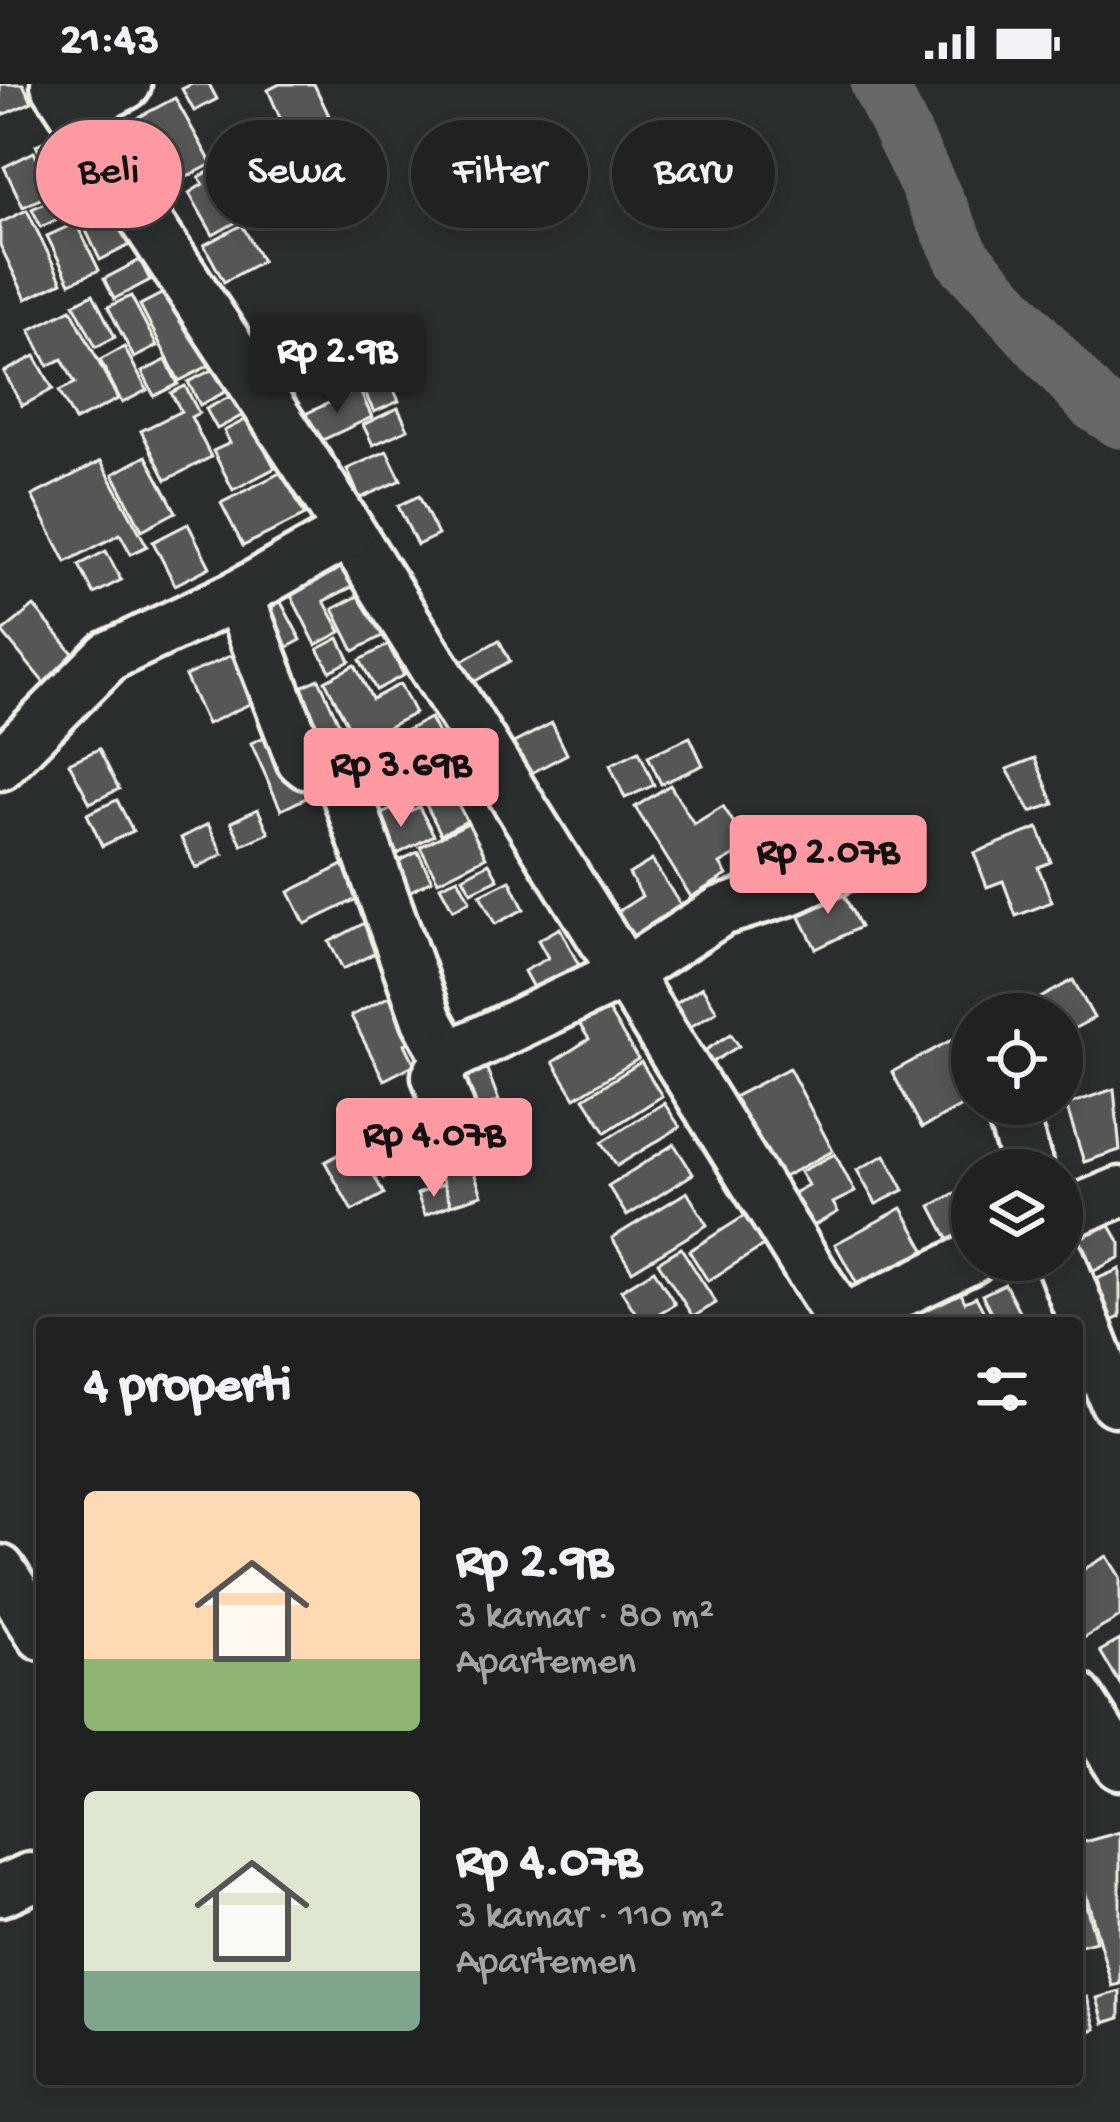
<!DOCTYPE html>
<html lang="id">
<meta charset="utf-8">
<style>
body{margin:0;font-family:"Gochi Hand",sans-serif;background:#282a2a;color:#f1f3f6;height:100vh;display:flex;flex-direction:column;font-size:45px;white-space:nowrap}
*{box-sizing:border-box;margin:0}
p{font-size:39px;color:#a2a4a5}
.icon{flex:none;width:66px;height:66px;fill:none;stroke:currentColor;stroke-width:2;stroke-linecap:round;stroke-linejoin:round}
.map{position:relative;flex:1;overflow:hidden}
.side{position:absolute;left:36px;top:1233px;width:1047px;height:768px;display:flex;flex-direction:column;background:#202222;border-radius:12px;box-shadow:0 6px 18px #0003,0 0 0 3px #3d3f40}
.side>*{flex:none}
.hud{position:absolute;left:36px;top:36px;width:1050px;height:108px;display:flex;gap:24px}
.fabs{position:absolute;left:951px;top:909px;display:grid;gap:24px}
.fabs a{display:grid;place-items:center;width:132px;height:132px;border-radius:50%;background:#202222;box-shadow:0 6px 18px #0003,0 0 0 3px #3d3f40;font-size:60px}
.price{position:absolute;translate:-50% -102px;padding:0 27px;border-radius:12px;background:#ff9aa2;color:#111;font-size:39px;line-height:78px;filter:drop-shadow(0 3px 6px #0008)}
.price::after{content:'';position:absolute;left:50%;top:72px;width:36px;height:27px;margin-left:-18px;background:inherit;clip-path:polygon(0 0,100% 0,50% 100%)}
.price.on{background:#222;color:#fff}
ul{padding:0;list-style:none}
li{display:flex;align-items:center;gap:36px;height:300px;padding:0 48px}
li span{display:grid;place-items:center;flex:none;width:336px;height:240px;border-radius:12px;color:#555}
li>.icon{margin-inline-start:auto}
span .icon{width:144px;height:144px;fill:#fffc;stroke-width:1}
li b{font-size:51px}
h2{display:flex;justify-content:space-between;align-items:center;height:144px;padding:0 48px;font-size:51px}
.pill{padding:0 42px;border-radius:54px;background:#202222;box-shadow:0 6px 18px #0003,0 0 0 3px #3d3f40;font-size:42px;line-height:108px}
.pill.on{background:#ff9aa2;color:#111}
.status{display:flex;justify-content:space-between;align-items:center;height:84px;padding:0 60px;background:#202222;direction:ltr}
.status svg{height:33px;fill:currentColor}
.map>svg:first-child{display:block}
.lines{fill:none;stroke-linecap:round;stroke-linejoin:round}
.river{stroke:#676866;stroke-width:57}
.building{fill:#555756;stroke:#f4f1e8;stroke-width:3}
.minor-casing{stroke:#f4f1e8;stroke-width:57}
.minor{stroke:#2a2d2e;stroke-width:48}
</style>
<div class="status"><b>21:43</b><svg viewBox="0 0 49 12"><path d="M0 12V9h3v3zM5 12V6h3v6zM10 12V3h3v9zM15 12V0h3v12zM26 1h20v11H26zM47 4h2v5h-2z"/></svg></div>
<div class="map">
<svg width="1120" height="2038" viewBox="0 0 1120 2038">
<rect width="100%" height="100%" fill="#2a2d2e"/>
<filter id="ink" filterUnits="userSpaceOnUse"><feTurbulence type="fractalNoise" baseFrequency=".00833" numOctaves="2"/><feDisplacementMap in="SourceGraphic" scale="24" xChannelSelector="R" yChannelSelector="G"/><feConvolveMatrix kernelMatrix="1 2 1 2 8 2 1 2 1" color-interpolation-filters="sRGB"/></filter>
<g filter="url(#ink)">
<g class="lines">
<!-- river -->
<path class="river" d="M879,0l85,176 130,143 26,17"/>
</g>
<!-- building -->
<g class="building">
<path d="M0,0h23l9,18 -32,14z"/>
<path d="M192,0h17l8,15 -23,12 -12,-22z"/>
<path d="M280,0h34l18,38 -42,19 -22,-51z"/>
<path d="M175,14l37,66 -37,19 -11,-21 -10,6 -11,-20 10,-6 -14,-25z"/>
<path d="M60,50l20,42 -24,12 -20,-43z"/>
<path d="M281,57l16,28 -20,11 -16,-28z"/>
<path d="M329,57l13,22 -31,17 -13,-23z"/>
<path d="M34,68l19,41 -30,14 -19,-40z"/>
<path d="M250,75l24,42 -61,34 -24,-42 14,-9 -4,-7 22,-12 4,7z"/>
<path d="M57,113l9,18 -25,12 -9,-18z"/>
<path d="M108,115l22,46 -30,15 -22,-46z"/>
<path d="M27,126l35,72 -36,17 -26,-54v-22z"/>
<path d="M76,139l23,47 -29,13 -23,-47z"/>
<path d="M242,141l20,36 -38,21 -20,-37z"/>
<path d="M140,176l10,20 -36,19 -10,-20z"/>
<path d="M171,205l39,76 -31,16 -39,-76z"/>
<path d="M93,210l22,43 -19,10 -22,-43z"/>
<path d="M131,212l26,50 -23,12 -26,-51z"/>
<path d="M71,225l47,90 -43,22 -16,-30 16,-8 -13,-24 -14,7 -18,-36z"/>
<path d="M370,255l29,62 -25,11 -12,-25 -14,6 -17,-36z"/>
<path d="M124,263l23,43 -25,13 -22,-43z"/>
<path d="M35,272l18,33 -31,17 -18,-34z"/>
<path d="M166,276l12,24 -24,12 -12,-24z"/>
<path d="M216,284l11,23 -27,14 -12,-23z"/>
<path d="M185,302l14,27 -8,4 20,40 -45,23 -25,-49 40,-20 -10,-18z"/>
<path d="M359,305l13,28 -56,26 -13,-28z"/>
<path d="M235,310l10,20 -28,15 -11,-20z"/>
<path d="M398,324l10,21 -35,16 -10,-20z"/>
<path d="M249,334l26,50 -42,22 -20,-39 17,-8 -6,-12z"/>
<path d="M387,367l14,29 -41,18 -13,-29z"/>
<path d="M146,372l30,56 -34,18 -29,-56z"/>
<path d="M101,377l46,85 -16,8 -11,-20 -54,28 -34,-66z"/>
<path d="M282,388l23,43 -62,31 -22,-43z"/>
<path d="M419,412l19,39 -21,10 -19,-39z"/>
<path d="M188,440l22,43 -35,18 -22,-43z"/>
<path d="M106,467l15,29 -27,14 -15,-29z"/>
<path d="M339,472l15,30 -30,15 17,31 -25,13 -31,-61z"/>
<path d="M273,503l28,53 -26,14 -28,-54z"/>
<path d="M362,510l22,41 -30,16 -21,-42z"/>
<path d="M34,522l42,51 -32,26 -42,-51z"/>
<path d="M339,554l11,23 -20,10 -12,-22z"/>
<path d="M499,556l11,21 -45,26 -12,-21z"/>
<path d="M388,561l16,30 -28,15 -16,-30z"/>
<path d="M237,569l21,47 -51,24 -22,-48z"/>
<path d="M355,581l17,34 28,-15 15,29 -58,30 -32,-62z"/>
<path d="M319,595l27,60 -33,15 -27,-60z"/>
<path d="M430,634l20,39 -36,19 -20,-39z"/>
<path d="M552,639l15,31 -43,23 -16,-31z"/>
<path d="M282,645l30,66 -31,15 -30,-67z"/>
<path d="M690,653l13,28 -42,19 -13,-28z"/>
<path d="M99,665l20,40 -29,14 -21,-40z"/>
<path d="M639,667l15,34 -29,13 -15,-33z"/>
<path d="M1035,674l19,46 -23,8 -24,-43z"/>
<path d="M670,701l24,39 29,-18 26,41 -29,17 7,11 -36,22 -56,-90z"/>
<path d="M449,703l18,34 -26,13 -18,-35z"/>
<path d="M117,716l16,31 -31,15 -15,-32z"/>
<path d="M406,718l4,9 9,-4 15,28 -48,25 -16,-40z"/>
<path d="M258,725l11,24 -27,12 -11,-23z"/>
<path d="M468,739l18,34 -48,24 -18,-34z"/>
<path d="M208,740l15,30 -27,14 -15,-30z"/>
<path d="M1038,744l13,34 -13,5 14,35 -36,14 -13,-35 -16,6 -13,-34z"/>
<path d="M418,768l14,28 -31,16 -15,-29z"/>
<path d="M355,775l16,33 -66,32 -16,-32z"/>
<path d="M652,776l38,60 -52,32 -24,-38 28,-18 -13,-22z"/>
<path d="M489,779l9,16 -27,13 -8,-15z"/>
<path d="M458,794l12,23 -17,9 -13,-24z"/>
<path d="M510,796l14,29 -29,15 -15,-29z"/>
<path d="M839,801l21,42 -44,22 -21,-42z"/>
<path d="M376,833l15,28 -48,24 -14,-27z"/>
<path d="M560,844l30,59 -45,23 -21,-39 24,-13 -10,-18z"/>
<path d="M1073,896l21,38 -32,17v-21h-34l-4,-7z"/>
<path d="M702,903l15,24 -32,19 -15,-23z"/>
<path d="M402,906l23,44 -20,10 10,20 -31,16 -33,-64z"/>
<path d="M601,915l37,60 -63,39 -22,-36 36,-23 -15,-23z"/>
<path d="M731,950l8,12 -31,19 -7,-12z"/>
<path d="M955,954l17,30v32l-50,28 -30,-56z"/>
<path d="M641,978l21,34 -56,36 -22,-34z"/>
<path d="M485,980l14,37 -37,13 -14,-37z"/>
<path d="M789,984l44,83 -61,32 -44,-83z"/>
<path d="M1114,1005l6,61 -36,12 -18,-57z"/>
<path d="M400,1015l30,55 -47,24 -13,-25 20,-11 -16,-29z"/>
<path d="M664,1019l16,24 -63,39 -15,-24z"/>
<path d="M517,1023l16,43 -48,16 -15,-43z"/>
<path d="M459,1046l23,65 -31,10 -23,-64z"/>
<path d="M357,1060l27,50 -32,17 -27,-49z"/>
<path d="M674,1060l19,30 -66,42 -19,-30z"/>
<path d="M835,1070l20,38 -22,11 5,9 -32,18 -18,-34 20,-11 -8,-13z"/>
<path d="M885,1071l19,35 -28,14 -19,-34z"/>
<path d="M443,1100l8,21 -26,10 -8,-21z"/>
<path d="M964,1104l8,14v46l-15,8 -26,-50z"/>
<path d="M687,1108l20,33 -75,46 -20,-33z"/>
<path d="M902,1124l27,49 -67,36 -27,-49z"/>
<path d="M1100,1124l20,35v14l-37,20 -21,-39z"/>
<path d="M746,1131l19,30 -57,36 -19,-30z"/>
<path d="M681,1164l35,55 -23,14 -35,-55z"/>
<path d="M1120,1185v48l-18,8 -18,-41z"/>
<path d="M654,1186l21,34 -33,19 -21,-33z"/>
<path d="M1005,1200l15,29 -23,10 -15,-28z"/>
<path d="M960,1207l5,11 11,-5 11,21 -10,5h-81z"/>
<path d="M1107,1472l13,21v40l-43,25v-69z"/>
<path d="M1120,1556v44l-20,-33z"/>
<path d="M1120,1748v152l-8,2 -35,-123v-19z"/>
<path d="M1082,1807l14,50 -19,5v-54z"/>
<path d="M1120,1907v27l-16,5 -7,-25z"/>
<path d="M1087,1913l9,32 -19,6v-36z"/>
</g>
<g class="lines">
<defs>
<g id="minor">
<path d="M56,0l265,402 522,837"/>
<path d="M75,26l51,-26"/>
<path d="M238,511l63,164 6,5 28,-4 92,260 21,37"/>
<path d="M0,681l109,-109 129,-61 111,-63"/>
<path d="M1012,1031l17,55"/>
<path d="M456,1043l-19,-51 11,-19 177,-84 96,-62 72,-22 87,-40"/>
<path d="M1062,1132l58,-24"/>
<path d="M1060,1176l55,141"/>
<path d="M841,1237l131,-63"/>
<path d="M0,1486l42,65"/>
<path d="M1077,1613l43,68"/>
<path d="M0,1807l30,-13"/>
</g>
</defs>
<!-- minor casing -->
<use href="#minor" class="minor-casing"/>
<!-- minor -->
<use href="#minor" class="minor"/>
</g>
</g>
</svg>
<div class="fabs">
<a><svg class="icon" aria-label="locate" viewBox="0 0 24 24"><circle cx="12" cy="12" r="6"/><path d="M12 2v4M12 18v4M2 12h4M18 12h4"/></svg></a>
<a><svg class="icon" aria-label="layers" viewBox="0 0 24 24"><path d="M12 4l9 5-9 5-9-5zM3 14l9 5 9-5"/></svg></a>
</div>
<b class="price on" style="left:337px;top:332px">Rp 2.9B</b>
<b class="price" style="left:401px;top:746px">Rp 3.69B</b>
<b class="price" style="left:828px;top:833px">Rp 2.07B</b>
<b class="price" style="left:434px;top:1116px">Rp 4.07B</b>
<div class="hud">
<a class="pill on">Beli</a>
<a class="pill">Sewa</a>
<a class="pill">Filter</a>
<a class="pill">Baru</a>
</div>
<section class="side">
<h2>4 properti<svg class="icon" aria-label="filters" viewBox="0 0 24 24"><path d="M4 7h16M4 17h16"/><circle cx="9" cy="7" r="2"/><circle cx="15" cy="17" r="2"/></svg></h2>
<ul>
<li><span style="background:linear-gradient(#ffd9b3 70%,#8fb573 0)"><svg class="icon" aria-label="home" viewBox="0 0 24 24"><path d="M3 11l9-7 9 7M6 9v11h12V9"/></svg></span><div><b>Rp 2.9B</b><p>3 kamar · 80 m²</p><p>Apartemen</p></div></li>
<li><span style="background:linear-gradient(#dfe7d0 75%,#7fa58c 0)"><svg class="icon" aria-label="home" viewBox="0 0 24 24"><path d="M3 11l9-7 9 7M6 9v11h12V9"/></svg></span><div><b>Rp 4.07B</b><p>3 kamar · 110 m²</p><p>Apartemen</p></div></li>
</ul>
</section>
</div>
